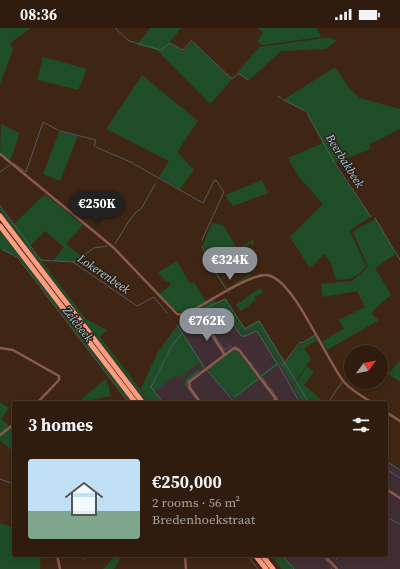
<!DOCTYPE html>
<meta charset="utf-8">
<style>
body{margin:0;font-family:"Source Serif 4",serif;background:#3b291d;color:#f1f3f6;height:100vh;display:flex;flex-direction:column;font-size:15px;white-space:nowrap}
*{box-sizing:border-box;margin:0}
p{font-size:13px;color:#a7a19e}
.icon{flex:none;width:22px;height:22px;fill:none;stroke:currentColor;stroke-width:2;stroke-linecap:round;stroke-linejoin:round}
.map{position:relative;flex:1;overflow:hidden}
.sheet{position:absolute;left:12px;top:373px;width:376px;height:156px;display:flex;flex-direction:column;background:#2f1c0f;border-radius:4px;box-shadow:0 2px 6px #0003,0 0 0 1px #4a3a2f}
.sheet>*{flex:none}
.needle{width:26px;rotate:58deg}
.controls{position:absolute;left:344px;top:317px;display:grid;gap:8px}
.controls a{display:grid;place-items:center;width:44px;height:44px;border-radius:50%;background:#2f1c0f;box-shadow:0 2px 6px #0003,0 0 0 1px #4a3a2f;font-size:20px}
.price{position:absolute;translate:-50% -34px;padding:0 9px;border-radius:14px;background:#8c9099;color:#fff;font-size:13px;line-height:26px;filter:drop-shadow(0 1px 2px #0008)}
.price::after{content:'';position:absolute;left:50%;top:24px;width:12px;height:9px;margin-left:-6px;background:inherit;clip-path:polygon(0 0,100% 0,50% 100%)}
.price.active{background:#222;color:#fff}
ul{padding:0;list-style:none}
li{display:flex;align-items:center;gap:12px;height:100px;padding:0 16px}
li+li{border-top:1px solid #4a3a2f}
li span{display:grid;place-items:center;flex:none;width:112px;height:80px;border-radius:4px;color:#555}
li>.icon{margin-inline-start:auto}
span .icon{width:48px;height:48px;fill:#fffc;stroke-width:1}
li b{font-size:17px}
h2{display:flex;justify-content:space-between;align-items:center;height:48px;padding:0 16px;font-size:17px}
.status{display:flex;justify-content:space-between;align-items:center;height:28px;padding:0 20px;background:#2f1c0f;direction:ltr}
.status svg{height:11px;fill:currentColor}
.map>svg:first-child{display:block}
.industrial{fill:#412e35}
.green{fill:#1f4d28}
.lines{fill:none;stroke-linecap:round;stroke-linejoin:round}
.stream{stroke:#515a60;stroke-width:1}
.street{stroke:#8b594d;stroke-width:2.5}
.highway{stroke:#fc9c83;stroke-width:5}
.labels{text-anchor:middle;dominant-baseline:central;stroke-width:3;stroke-linejoin:round;paint-order:stroke}
.water-label{font-size:12px;font-style:italic;fill:#9ccff3;stroke:#341d0b}
</style>
<div class="status"><b>08:36</b><svg viewBox="0 0 49 12"><path d="M0 12V9h3v3zM5 12V6h3v6zM10 12V3h3v9zM15 12V0h3v12zM26 1h20v11H26zM47 4h2v5h-2z"/></svg></div>
<div class="map">
<svg width="400" height="541" viewBox="0 0 400 541">
<rect width="100%" height="100%" fill="#3f2614"/>
<!-- industrial -->
<g class="industrial">
<path d="M225,270l20,30 14,-8 50,83h-158l-11,-13 18,-38 14,-20 4,-6z"/>
<path d="M386,432l14,9v100h-119l-12,-14h117z"/>
</g>
<!-- green -->
<g class="green">
<path d="M0,0h31l-21,15 3,7 -13,34z"/>
<path d="M150,0h31l-12,15 14,8 9,-9 40,37 -22,25 -49,-50 -7,-5 -17,-4z"/>
<path d="M257,0h60l4,9 -59,8 -5,-3 6,-10z"/>
<path d="M324,10h6l7,3 -12,8 -44,2 -32,29 -12,-7 22,-26z"/>
<path d="M43,29l44,12 -9,21 -41,-10z"/>
<path d="M335,39l14,21 11,10 40,11v20l-31,16 2,4 -37,14 37,54 -12,7 -9,7 16,35c-8,11 -17,14 -30,14l-5,-17 -7,-9 -14,14 -20,-31 33,-33 -25,-28 -10,-18 35,-15 -16,-31 -24,-12z"/>
<path d="M142,47l56,46 -21,31 17,18 -14,19 -21,-12 10,-16 -63,-32z"/>
<path d="M1,96l19,9 -10,28 -10,-8z"/>
<path d="M59,104l19,4 -18,45 -17,-7z"/>
<path d="M262,152l6,13 -35,13 -8,-11z"/>
<path d="M45,166l38,31 -17,19 16,13 -8,6 -4,-2h-17l11,-14 -19,-16 -15,15 56,73 21,11 -7,7 51,66h-4l-147,-192v-4l14,17z"/>
<path d="M376,191l20,35 -21,14 16,27 -11,9 -9,10 8,6 -52,30 -5,-9 22,-12 -5,-9 26,-13 -8,-16 -34,6 -2,-13 31,-3 16,-14 -15,-35 5,-4z"/>
<path d="M212,195l11,2 15,25 15,-11 1,5 -2,1 -1,-2 -14,8 5,10 13,-5 3,6 -6,3 2,4 -5,3 1,4 -21,13 -2,-1 -13,-20 14,20 21,-13 -13,-23 -23,14 -10,-22z"/>
<path d="M0,202l133,173h-3l-112,-146 -18,-8z"/>
<path d="M177,233l13,23 4,-2 12,20c-28,16 -25,14 -47,-8l12,-9 -2,-4 -3,1 -8,-10z"/>
<path d="M260,260l3,5 -9,4 2,3 -15,11 -5,-6z"/>
<path d="M225,270l20,30 14,-8 26,42 13,-16 17,-11 3,5 -14,8 7,11 -17,24 -3,-1 -32,-52 -5,-1 -12,5 -17,-26 17,27 13,-5h3l21,34 -18,14 -1,-2 16,-13 -20,-32 -10,6h-4l-19,-27 -18,11 -4,-7h-4l4,8 -16,10 -5,-8 10,-6 2,-6 22,-12 2,3z"/>
<path d="M178,297l27,42 -2,2 -4,-6 -20,15 -3,-3 -1,3 -2,-1 -18,14 9,12h-12l-11,-14 17,-37z"/>
<path d="M232,322h4l24,29 -26,20 -18,-19 -8,-12z"/>
<path d="M400,332v22l-12,-8z"/>
<path d="M307,338l7,6 -10,13 21,18h-23l-9,-16z"/>
<path d="M198,341l2,2 -11,9 -2,5 13,18 -16,-20 2,-5z"/>
<path d="M105,351l4,7 1,10 -33,7z"/>
<path d="M0,374l9,6 -8,11 9,7 -10,8z"/>
<path d="M14,397v23l-2,3 -12,-11v-4z"/>
<path d="M0,495l14,5v27h27l-1,14h-40z"/>
<path d="M116,527h6l-8,14h-11z"/>
<path d="M271,527h12l12,14h-13z"/>
</g>
<g class="lines">
<!-- stream -->
<g class="stream">
<path d="M115,0l14,13 32,9 9,-7 13,7 9,-10"/>
<path d="M193,14l39,37 6,-5"/>
<path d="M239,46l9,6"/>
<path d="M278,68l4,3"/>
<path d="M284,72l21,11"/>
<path d="M307,85l27,49 37,55"/>
<path d="M60,103l36,9 -2,6"/>
<path d="M96,119l37,16"/>
<path d="M13,135l13,9 17,-50 15,8"/>
<path d="M134,136l69,39 11,-22 2,-1 8,12 -22,48"/>
<path d="M0,144l10,-7"/>
<path d="M0,178l41,54 32,2 64,44 17,-9 13,16"/>
<path d="M375,190l20,34"/>
<path d="M115,216l14,-23 7,-9 5,-3 14,-25"/>
<path d="M202,218l10,21 14,22"/>
<path d="M3,222l10,5"/>
<path d="M396,225l4,7"/>
<path d="M15,228l3,2 111,145"/>
<path d="M74,234l20,-14 13,-2"/>
<path d="M213,237l22,-13"/>
<path d="M228,264h1"/>
<path d="M224,282l17,26h4l12,-5 21,34"/>
<path d="M200,283l25,-12 20,30 14,-8 36,59"/>
<path d="M179,296l18,-11"/>
<path d="M177,297l27,42"/>
<path d="M214,307l4,6"/>
<path d="M219,314l5,8 7,-4"/>
<path d="M235,318l6,5"/>
<path d="M245,328l3,4"/>
<path d="M250,334l3,3"/>
<path d="M279,338l21,37"/>
<path d="M282,338l18,-24 2,1 13,-8"/>
<path d="M254,340l3,4"/>
<path d="M207,342l28,33"/>
<path d="M259,345v1"/>
<path d="M261,348l16,-12"/>
<path d="M263,350l5,8"/>
<path d="M296,353l13,22"/>
<path d="M270,360l8,11"/>
<path d="M234,369l24,-18"/>
<path d="M280,373l2,2"/>
<path d="M163,375l-12,-16 20,-40 11,-14"/>
<path d="M199,375l-13,-18 2,-5 11,-9"/>
<path d="M328,375l14,-21"/>
<path d="M386,433l14,9"/>
<path d="M386,441l14,9"/>
<path d="M0,451l14,5"/>
<path d="M386,489l14,7"/>
<path d="M83,527l1,4"/>
<path d="M247,527l11,14"/>
<path d="M282,527l12,14"/>
<path d="M328,527l2,2"/>
<path d="M323,529l5,5"/>
<path d="M336,532l3,-5"/>
<path d="M331,541l1,-2"/>
</g>
<!-- street -->
<g class="street">
<path d="M0,126l114,94 63,66 6,1 7,-3c17,-9 59,-38 77,-37 27,3 60,88 78,108 6,7 19,14 27,20"/>
<path d="M196,281l28,45"/>
<path d="M0,320l13,2 46,26v4l-22,23"/>
<path d="M201,375l-11,-15 -1,-6 45,-34 5,2 40,53"/>
<path d="M271,375l5,-4"/>
<path d="M386,384l14,9"/>
<path d="M0,407l14,-11"/>
<path d="M386,461l14,9"/>
<path d="M57,527l3,14"/>
<path d="M185,527l1,14"/>
<path d="M324,527l13,14"/>
</g>
<!-- highway -->
<g class="highway">
<path d="M0,188l143,187"/>
<path d="M0,198l136,177"/>
<path d="M255,527l11,14"/>
<path d="M262,527l11,14"/>
</g>
</g>
<g class="labels">
<!-- water labels -->
<g class="water-label">
<text transform="translate(345 133) rotate(58)">Beerbakbeek</text>
<text transform="translate(104 246) rotate(34)">Lokerenbeek</text>
<text transform="translate(78 296) rotate(52)">Zelebeek</text>
</g>
</g>
</svg>
<div class="controls">
<a><svg class="needle" viewBox="-14 -14 28 28"><path d="M0-13l5 13h-10z" fill="#e53935"/><path d="M0 13l5-13h-10z" fill="#a7a19e"/></svg></a>
</div>
<b class="price active" style="left:97px;top:197px">€250K</b>
<b class="price" style="left:230px;top:253px">€324K</b>
<b class="price" style="left:207px;top:314px">€762K</b>
<section class="sheet">
<h2>3 homes<svg class="icon" aria-label="filters" viewBox="0 0 24 24"><path d="M4 7h16M4 17h16"/><circle cx="9" cy="7" r="2"/><circle cx="15" cy="17" r="2"/></svg></h2>
<ul>
<li><span style="background:linear-gradient(#bfe0f5 65%,#7fa58c 0)"><svg class="icon" aria-label="home" viewBox="0 0 24 24"><path d="M3 11l9-7 9 7M6 9v11h12V9"/></svg></span><div><b>€250,000</b><p>2 rooms · 56 m²</p><p>Bredenhoekstraat</p></div></li>
</ul>
</section>
</div>
